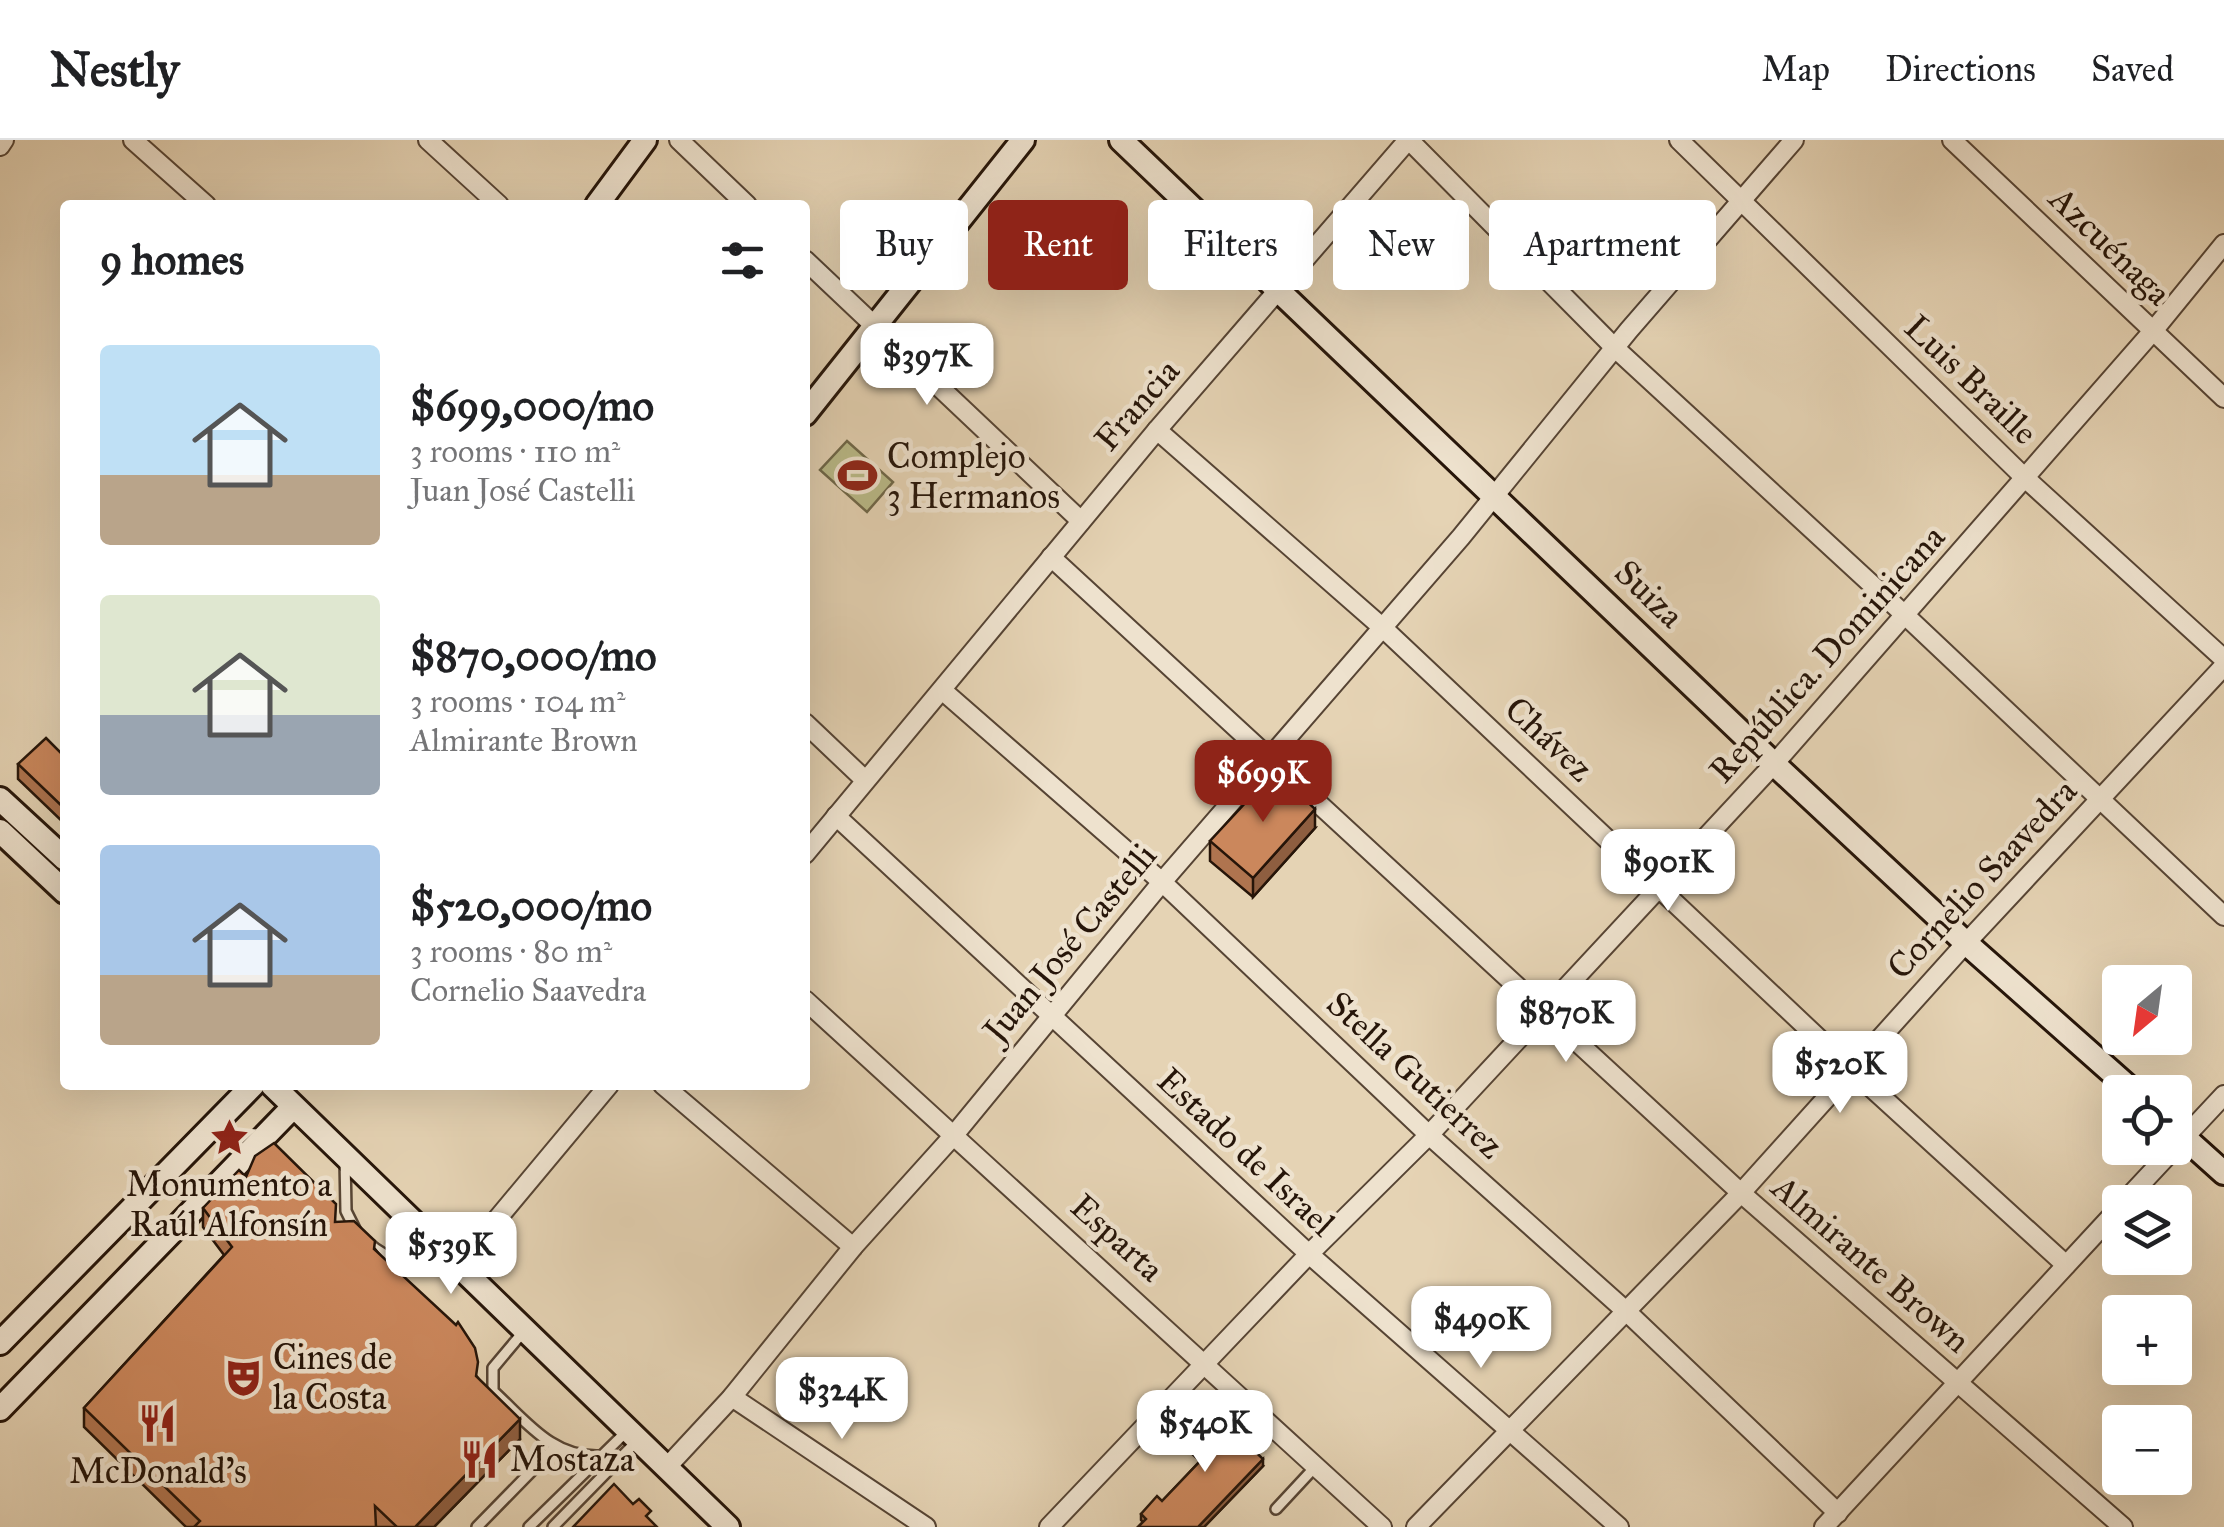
<!DOCTYPE html>
<meta charset="utf-8">
<style>
body{margin:0;font-family:"IM FELL Great Primer",serif;background:#f2f2f2;color:#202124;height:100vh;display:flex;flex-direction:column;font-size:38px;white-space:nowrap}
*{box-sizing:border-box;margin:0}
p{font-size:32px;color:#757577}
.icon{flex:none;width:55px;height:55px;fill:none;stroke:currentColor;stroke-width:2;stroke-linecap:round;stroke-linejoin:round}
.map{position:relative;flex:1;overflow:hidden}
.drawer{position:absolute;left:60px;top:60px;width:750px;height:890px;display:flex;flex-direction:column;background:#fff;border-radius:10px;box-shadow:0 10px 40px #0002}
.drawer>*{flex:none}
.guide{position:absolute;left:840px;top:60px;width:950px;height:90px;display:flex;gap:20px}
.needle{width:65px;rotate:209deg}
.tools{position:absolute;left:2102px;top:825px;display:grid;gap:20px}
.tools a{display:grid;place-items:center;width:90px;height:90px;border-radius:10px;background:#fff;box-shadow:0 10px 40px #0002;font-size:50px}
.price{position:absolute;translate:-50% -85px;padding:0 22px;border-radius:20px;background:#fff;color:#222;font-size:32px;line-height:65px;filter:drop-shadow(0 2px 5px #0008)}
.price::after{content:'';position:absolute;left:50%;top:60px;width:30px;height:22px;margin-left:-15px;background:inherit;clip-path:polygon(0 0,100% 0,50% 100%)}
.price.on{background:#8f2418;color:#fff}
ul{padding:0;list-style:none}
li{display:flex;align-items:center;gap:30px;height:250px;padding:0 40px}
li span{display:grid;place-items:center;flex:none;width:280px;height:200px;border-radius:10px;color:#555}
li>.icon{margin-inline-start:auto}
span .icon{width:120px;height:120px;fill:#fffc;stroke-width:1}
li b{font-size:42px}
h2{display:flex;justify-content:space-between;align-items:center;height:120px;padding:0 40px;font-size:42px}
.chip{padding:0 35px;border-radius:10px;background:#fff;box-shadow:0 10px 40px #0002;font-size:35px;line-height:90px}
.chip.on{background:#8f2418;color:#fff}
header{display:flex;align-items:center;gap:60px;box-sizing:border-box;height:140px;padding:0 50px;background:#fff;border-bottom:2px solid #e0e0e0}
header strong{font-size:48px}
nav{display:flex;gap:55px;margin-inline-start:auto;font-size:35px}
.map>svg:first-child{display:block}
.green{fill:#babb89;stroke:#706849;stroke-width:2.5}
.lines{fill:none;stroke-linecap:round;stroke-linejoin:round}
.lane-casing{stroke:#564434;stroke-width:14}
.street-casing{stroke:#564434;stroke-width:22}
.secondary-casing{stroke:#261509;stroke-width:28}
.lane{stroke:#eee2ce;stroke-width:9}
.street{stroke:#eee2ce;stroke-width:18}
.secondary{stroke:#eee2ce;stroke-width:22}
.wall{fill:#af744f;stroke:#261509;stroke-width:2.5}
.shaded-wall{fill:#8e5e40;stroke:#261509;stroke-width:2.5}
.building{fill:#cb875c;stroke:#261509;stroke-width:2.5}
.labels{text-anchor:middle;dominant-baseline:central;stroke-width:9;stroke-linejoin:round;paint-order:stroke}
.street-label{font-size:35px;fill:#261509;stroke:#eee2ce}
.poi-label{font-size:35px;fill:#261509;stroke:#eee2ce;text-anchor:start}
</style>
<header>
<strong>Nestly</strong>
<nav><a>Map</a><a>Directions</a><a>Saved</a></nav>
</header>
<div class="map">
<svg width="2224" height="1387" viewBox="0 0 2224 1387">
<rect width="100%" height="100%" fill="#e5d3b4"/>
<filter id="stains"><feTurbulence type="fractalNoise" baseFrequency=".002" numOctaves="4"/><feColorMatrix values="0 0 0 0 .2 0 0 0 0 .09 0 0 0 0 .02 0 0 0 .5 -.17"/></filter>
<radialGradient id="worn" r=".72"><stop offset=".6" stop-color="#630" stop-opacity="0"/><stop offset="1" stop-color="#630" stop-opacity=".3"/></radialGradient>
<!-- green -->
<path class="green" d="M847,301l46,41 -26,30 -47,-42z"/>
<g class="lines">
<defs>
<g id="lane">
<path d="M345,1019l1,52 10,20"/>
<path d="M165,1039l5,9 27,12"/>
<path d="M367,1102c29,25 43,19 78,16"/>
<path d="M524,1191l-31,37v23c33,30 59,67 107,65"/>
<path d="M1276,1369l39,-42"/>
<path d="M477,1387l77,-79"/>
<path d="M529,1387l96,-94"/>
<path d="M553,1387l85,-87"/>
</g>
<g id="street">
<path d="M133,0l73,65"/>
<path d="M428,0l71,65"/>
<path d="M679,0l68,65"/>
<path d="M1409,0l206,208 291,268 318,300"/>
<path d="M1679,0l345,337 200,182"/>
<path d="M1952,0l272,258"/>
<path d="M0,6l4,-6"/>
<path d="M805,120l276,261"/>
<path d="M1157,290l226,198 468,441 215,196"/>
<path d="M1051,417l690,636 382,334"/>
<path d="M942,550l220,192 267,253 198,177 211,201"/>
<path d="M805,583l60,57"/>
<path d="M836,676l473,438 310,273"/>
<path d="M805,714l352,-424 251,-290"/>
<path d="M805,860l577,527"/>
<path d="M663,945l190,162"/>
<path d="M2124,1062l100,-107"/>
<path d="M458,1126l151,-181"/>
<path d="M732,1257l194,130"/>
<path d="M667,1327l65,-70 121,-150 101,-112 208,-253 299,-345 168,-207 165,-190"/>
<path d="M1049,1387l260,-273 120,-119 345,-371 379,-433 71,-87"/>
<path d="M1416,1387l325,-334 225,-250 258,-277"/>
<path d="M1824,1387l296,-320"/>
</g>
<g id="secondary">
<path d="M1121,0l653,624 192,179 168,149"/>
<path d="M597,65l48,-65"/>
<path d="M805,274l218,-274"/>
<path d="M0,659l65,60"/>
<path d="M0,691l65,61"/>
<path d="M272,945l456,442"/>
<path d="M2175,989l49,44"/>
<path d="M0,1203l253,-258"/>
<path d="M0,1269l293,-302"/>
</g>
</defs>
<!-- lane casing -->
<use href="#lane" class="lane-casing"/>
<!-- street casing -->
<use href="#street" class="street-casing"/>
<!-- secondary casing -->
<use href="#secondary" class="secondary-casing"/>
<!-- lane -->
<use href="#lane" class="lane"/>
<!-- street -->
<use href="#street" class="street"/>
<!-- secondary -->
<use href="#secondary" class="secondary"/>
</g>
<!-- wall -->
<g class="wall">
<path d="M65,617v67l-47,-45v-15z"/>
<path d="M1315,688l-62,69 -43,-36v-20z"/>
<path d="M246,1037l90,45 39,27 103,129 42,61 -86,88h-248l-102,-100v-19l140,-153 -21,-28v-19z"/>
<path d="M1180,1297l83,29 -59,61h-66l5,-5 -2,-2v-6l21,-13 38,-40 -20,-18z"/>
</g>
<!-- shaded-wall -->
<g class="shaded-wall">
<path d="M1315,669v19l-62,69v-19z"/>
<path d="M520,1279v20l-86,88h-19z"/>
<path d="M1263,1319v7l-59,61h-6z"/>
</g>
<!-- building -->
<g class="building">
<path d="M46,598l19,19v52l-47,-45z"/>
<path d="M1275,631l40,38 -62,69 -43,-37z"/>
<path d="M274,1003l62,61 -1,18 19,-1 21,20 -1,8 82,76 2,-3 17,26 3,14 -2,14 44,43 -105,108h-18l-22,-21 1,21h-182l6,-6 -116,-113 148,-161 -29,-39 36,-38 7,7 9,-21z"/>
<path d="M1209,1267l54,52 -65,68h-60l8,-8 -5,-5 16,-18 5,5 41,-43 -23,-21z"/>
<path d="M614,1344l19,20 6,-5 12,12 -5,5 11,11h-84z"/>
</g>
<!-- icons -->
<defs>
<symbol id="stadium-bare" viewBox="-9 -9 18 18"><path d="M0-5a6.5 5 0 1 0 0 10a6.5 5 0 1 0 0-10ZM-3.5-1.8h7v3.6h-7Z" fill="#8f2418" stroke="#eee2ce" stroke-width="2.5" paint-order="stroke"/></symbol>
<symbol id="sight-bare" viewBox="-9 -9 18 18"><path d="M0-6L1.8-2.2L6-1.7L2.9 1.2L3.7 5.4L0 3.3L-3.7 5.4L-2.9 1.2L-6-1.7L-1.8-2.2Z" fill="#8f2418" stroke="#eee2ce" stroke-width="2.5" paint-order="stroke"/></symbol>
<symbol id="theatre-bare" viewBox="-9 -9 18 18"><path d="M-5-5.5Q0-4 5-5.5V0Q5 5 0 6Q-5 5-5 0ZM-3.3-2.5H-1v1.5H-3.3ZM1-2.5H3.3v1.5H1ZM-2.8 1Q0 5.5 2.8 1Z" fill="#8f2418" stroke="#eee2ce" stroke-width="2.5" paint-order="stroke"/></symbol>
<symbol id="restaurant-bare" viewBox="-9 -9 18 18"><path d="M-5-6h1v4h1v-4h1v4h1v-4h1v5L-1.5 .5V6h-2V.5L-5-1ZM5-6V6H3V1.5H1.5Q1.5-4 5-6Z" fill="#8f2418" stroke="#eee2ce" stroke-width="2.5" paint-order="stroke"/></symbol>
</defs>
<g fill-rule="evenodd">
<use href="#stadium-bare" x="830" y="308" width="55" height="55"/>
<use href="#sight-bare" x="202" y="970" width="55" height="55"/>
<use href="#theatre-bare" x="216" y="1210" width="55" height="55"/>
<use href="#restaurant-bare" x="130" y="1256" width="55" height="55"/>
<use href="#restaurant-bare" x="452" y="1292" width="55" height="55"/>
</g>
<g class="labels">
<!-- street labels -->
<g class="street-label">
<text transform="translate(2110 106) rotate(44)">Azcuénaga</text>
<text transform="translate(1971 240) rotate(44)">Luis Braille</text>
<text transform="translate(1137 265) rotate(-49)">Francia</text>
<text transform="translate(1649 454) rotate(44)">Suiza</text>
<text transform="translate(1827 514) rotate(-48)">República. Dominicana</text>
<text transform="translate(1549 599) rotate(43)">Chávez</text>
<text transform="translate(1982 739) rotate(-47)">Cornelio Saavedra</text>
<text transform="translate(1070 803) rotate(-50)">Juan José Castelli</text>
<text transform="translate(1415 935) rotate(43)">Stella Gutierrez</text>
<text transform="translate(1246 1012) rotate(43)">Estado de Israel</text>
<text transform="translate(1117 1098) rotate(42)">Esparta</text>
<text transform="translate(1871 1124) rotate(41)">Almirante Brown</text>
</g>
<!-- poi labels -->
<g class="poi-label">
<text x="887" y="316">Complejo<tspan x="887" dy="40">3 Hermanos</tspan></text>
<text x="229" y="1044" text-anchor="middle">Monumento a<tspan x="229" dy="40">Raúl Alfonsín</tspan></text>
<text x="273" y="1217">Cines de<tspan x="273" dy="40">la Costa</tspan></text>
<text x="510" y="1319">Mostaza</text>
<text x="158" y="1331" text-anchor="middle">McDonald's</text>
</g>
</g>
<rect width="100%" height="100%" filter="url(#stains)"/>
<rect width="100%" height="100%" fill="url(#worn)"/>
</svg>
<div class="tools">
<a><svg class="needle" viewBox="-14 -14 28 28"><path d="M0-13l5 13h-10z" fill="#e53935"/><path d="M0 13l5-13h-10z" fill="#757577"/></svg></a>
<a><svg class="icon" aria-label="locate" viewBox="0 0 24 24"><circle cx="12" cy="12" r="6"/><path d="M12 2v4M12 18v4M2 12h4M18 12h4"/></svg></a>
<a><svg class="icon" aria-label="layers" viewBox="0 0 24 24"><path d="M12 4l9 5-9 5-9-5zM3 14l9 5 9-5"/></svg></a>
<a>+</a>
<a>−</a>
</div>
<b class="price" style="left:927px;top:268px">$397K</b>
<b class="price on" style="left:1263px;top:685px">$699K</b>
<b class="price" style="left:1668px;top:774px">$901K</b>
<b class="price" style="left:1566px;top:925px">$870K</b>
<b class="price" style="left:1840px;top:976px">$520K</b>
<b class="price" style="left:451px;top:1157px">$539K</b>
<b class="price" style="left:1481px;top:1231px">$490K</b>
<b class="price" style="left:842px;top:1302px">$324K</b>
<b class="price" style="left:1205px;top:1335px">$540K</b>
<div class="guide">
<a class="chip">Buy</a>
<a class="chip on">Rent</a>
<a class="chip">Filters</a>
<a class="chip">New</a>
<a class="chip">Apartment</a>
</div>
<section class="drawer">
<h2>9 homes<svg class="icon" aria-label="filters" viewBox="0 0 24 24"><path d="M4 7h16M4 17h16"/><circle cx="9" cy="7" r="2"/><circle cx="15" cy="17" r="2"/></svg></h2>
<ul>
<li><span style="background:linear-gradient(#bfe0f5 65%,#b9a48a 0)"><svg class="icon" aria-label="home" viewBox="0 0 24 24"><path d="M3 11l9-7 9 7M6 9v11h12V9"/></svg></span><div><b>$699,000/mo</b><p>3 rooms · 110 m²</p><p>Juan José Castelli</p></div></li>
<li><span style="background:linear-gradient(#dfe7d0 60%,#9aa5b1 0)"><svg class="icon" aria-label="home" viewBox="0 0 24 24"><path d="M3 11l9-7 9 7M6 9v11h12V9"/></svg></span><div><b>$870,000/mo</b><p>3 rooms · 104 m²</p><p>Almirante Brown</p></div></li>
<li><span style="background:linear-gradient(#a9c7e8 65%,#b9a48a 0)"><svg class="icon" aria-label="home" viewBox="0 0 24 24"><path d="M3 11l9-7 9 7M6 9v11h12V9"/></svg></span><div><b>$520,000/mo</b><p>3 rooms · 80 m²</p><p>Cornelio Saavedra</p></div></li>
</ul>
</section>
</div>
